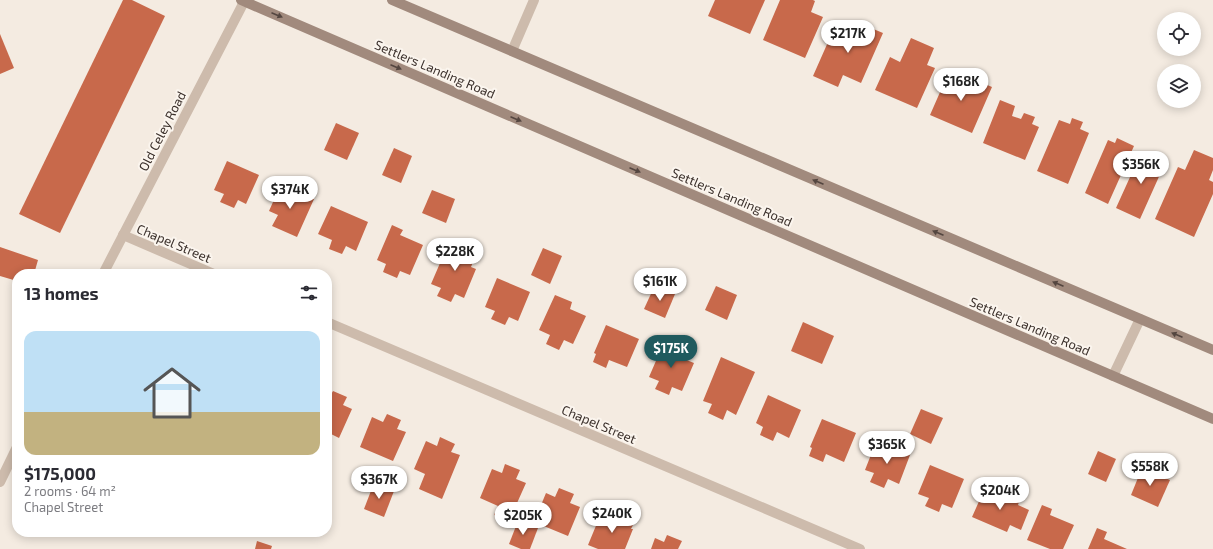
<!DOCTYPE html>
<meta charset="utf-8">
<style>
body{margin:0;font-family:"Exo 2",sans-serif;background:#f7f7f7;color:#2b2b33;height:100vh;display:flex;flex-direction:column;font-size:15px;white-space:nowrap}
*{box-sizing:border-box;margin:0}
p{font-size:13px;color:#7c7c81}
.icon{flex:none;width:22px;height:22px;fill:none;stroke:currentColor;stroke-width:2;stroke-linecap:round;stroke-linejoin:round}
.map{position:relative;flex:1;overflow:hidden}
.side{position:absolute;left:12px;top:269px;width:320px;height:268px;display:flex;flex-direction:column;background:#fff;border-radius:16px;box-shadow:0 2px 10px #0003}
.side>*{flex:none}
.tools{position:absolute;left:1157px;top:12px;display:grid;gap:8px}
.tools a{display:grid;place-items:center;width:44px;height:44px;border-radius:50%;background:#fff;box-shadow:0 2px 10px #0003;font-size:20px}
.price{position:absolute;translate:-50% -34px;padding:0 9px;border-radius:14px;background:#fff;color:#222;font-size:13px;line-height:26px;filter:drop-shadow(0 1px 2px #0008)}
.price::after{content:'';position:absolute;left:50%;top:24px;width:12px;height:9px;margin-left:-6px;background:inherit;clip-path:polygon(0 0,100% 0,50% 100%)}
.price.on{background:#1f5a5e;color:#fff}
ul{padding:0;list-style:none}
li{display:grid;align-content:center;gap:8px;height:212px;padding:0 12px}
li+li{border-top:1px solid #e1e1e2}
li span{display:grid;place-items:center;height:124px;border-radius:12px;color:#555}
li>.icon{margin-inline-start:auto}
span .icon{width:72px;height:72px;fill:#fffc;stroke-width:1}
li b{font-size:17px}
h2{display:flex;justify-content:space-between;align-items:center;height:48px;padding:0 12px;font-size:17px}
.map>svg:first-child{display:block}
.building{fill:#c8694b}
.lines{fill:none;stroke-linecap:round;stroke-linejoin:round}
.service{stroke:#cdbbac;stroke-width:10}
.minor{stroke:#cdbbac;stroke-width:10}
.secondary{stroke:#a18a7d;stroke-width:10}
.oneway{fill:#544640}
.labels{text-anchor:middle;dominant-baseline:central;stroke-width:4;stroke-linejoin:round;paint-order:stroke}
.street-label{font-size:13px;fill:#3b302b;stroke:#fbf5ee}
</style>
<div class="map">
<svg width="1213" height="549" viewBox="0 0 1213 549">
<rect width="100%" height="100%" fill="#f4ebe1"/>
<!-- building -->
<g class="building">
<path d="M123,0h9l33,16 -105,217 -41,-19z"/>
<path d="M715,0h50l-15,34 -42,-18z"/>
<path d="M780,0h33l2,1 -4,11 12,5 -18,41 -42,-18z"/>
<path d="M854,21l29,12 -22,50 -18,-8 -5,12 -25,-11 23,-52 14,6z"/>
<path d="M0,34l14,34 -14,6z"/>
<path d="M911,38l23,10 -7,17 8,3 -18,40 -42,-18 15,-33 10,5z"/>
<path d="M948,74l14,6 2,-5 28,12 -20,46 -42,-18z"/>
<path d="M1000,100l15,6 -3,10 9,3 3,-6 11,4 -3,7 7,3 -14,33 -42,-17z"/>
<path d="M1072,118l11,4 -3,7 9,4 -21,51 -31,-13 22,-51 11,4z"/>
<path d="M336,123l23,10 -12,27 -23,-10z"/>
<path d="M1117,138l17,8 -26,58 -23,-11 23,-53 7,3z"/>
<path d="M394,148l18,8 -11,27 -19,-8z"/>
<path d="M1194,150l19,8v12l-4,10 4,2v12l-19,43 -39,-18 23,-52 7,3z"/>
<path d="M1149,154l17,7 -26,58 -24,-11 24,-53 7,3z"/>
<path d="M227,161l32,14 -13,29 -8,-4 -4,8 -14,-6 4,-8 -10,-4z"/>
<path d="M281,184l33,15 -17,38 -25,-11 6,-11 -9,-4z"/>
<path d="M432,190l23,9 -9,24 -24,-10z"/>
<path d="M331,206l37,16 -12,29 -10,-5 -4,8 -13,-5 3,-9 -14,-6z"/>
<path d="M392,225l11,5 -3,5 23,10 -13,30 -10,-4 -3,7 -14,-6 3,-8 -9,-4z"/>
<path d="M450,240l27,12 -6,15 5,2 -12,29 -9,-4 -4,8 -14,-6 4,-8 -10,-4z"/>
<path d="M0,247l38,13 -4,14h-17v7l-17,-5z"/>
<path d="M543,248l19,8 -12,28 -19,-9z"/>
<path d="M497,278l33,14 -12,29 -9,-4 -4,8 -14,-6 4,-8 -10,-4z"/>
<path d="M655,285l20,9 -10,24 -21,-9z"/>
<path d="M716,286l21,9 -10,25 -22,-10z"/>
<path d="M555,295l17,7 -2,7 16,7 -13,28 -9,-4 -5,10 -13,-6 4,-9 -11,-5z"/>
<path d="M803,322l31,14 -12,28 -31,-13z"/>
<path d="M606,325l33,14 -12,28 -18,-7 -3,8 -13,-6 3,-8 -2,-1z"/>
<path d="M665,340l13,5 -4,10 20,8 -12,28 -10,-4 -3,8 -14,-6 4,-8 -10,-4z"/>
<path d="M721,357l34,15 -19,43 -9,-5 -4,10 -15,-7 4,-9 -9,-3z"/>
<path d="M333,391l14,6 -4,8 9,4 -13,29 -12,-6v-35l2,1z"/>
<path d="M768,395l33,15 -12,28 -12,-6 -4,9 -13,-6 3,-8 -7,-4z"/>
<path d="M921,409l22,9 -12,26 -21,-10z"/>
<path d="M387,414l14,6 -4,9 9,3 -13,29 -33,-14 12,-30 11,5z"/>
<path d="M822,419l34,14 -12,29 -18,-8 -3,8 -14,-6 3,-8 -2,-1z"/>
<path d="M440,437l15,7 -4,8 9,3 -18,44 -23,-10 6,-15 -11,-5 12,-28 11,5z"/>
<path d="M876,442l34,13 -11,29 -11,-5 -4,9 -14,-6 4,-9 -9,-3z"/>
<path d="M1098,451l18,8 -10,23 -18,-8z"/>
<path d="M505,464l15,6 -4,9 10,4 -17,38 -15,-6 4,-9 -18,-8 12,-29 10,4z"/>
<path d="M930,465l34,14 -12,29 -10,-4 -3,8 -14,-6 4,-8 -11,-4z"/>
<path d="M1142,468l28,12 -12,27 -27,-12z"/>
<path d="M374,483l20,8 -10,26 -20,-8z"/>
<path d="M559,488l15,6 -4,9 10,4 -12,29 -34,-14 12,-29 9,4z"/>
<path d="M985,488l34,14 -1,3 11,5 -8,20 -11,-5 -3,7 -35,-15z"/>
<path d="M1042,505l10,4 -2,6 24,10 -11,24h-13l-23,-9z"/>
<path d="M621,515l14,6 -4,8h2l-8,20h-27l-10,-4 12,-29 18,7z"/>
<path d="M518,521l20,7 -8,21h-9l-12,-5z"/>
<path d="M1097,528l10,4 -3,7 23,10h-39z"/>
<path d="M667,535l15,6 -4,8h-27l4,-11 9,4z"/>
<path d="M257,541l15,5 -1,3h-16z"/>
</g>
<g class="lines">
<!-- service -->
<path class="service" d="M1113,376l27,-57"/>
<!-- minor -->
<g class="minor">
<path d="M512,51l22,-51"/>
<path d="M123,235l91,39"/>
<path d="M103,274l142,-274"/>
<path d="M327,322l533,227"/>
<path d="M0,482l17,-35"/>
</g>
<!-- secondary -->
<g class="secondary">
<path d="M241,0l972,419"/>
<path d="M392,0l821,350"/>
</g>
</g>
<!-- one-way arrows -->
<defs><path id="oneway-solid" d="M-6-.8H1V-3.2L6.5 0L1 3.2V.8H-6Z"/></defs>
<g class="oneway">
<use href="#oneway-solid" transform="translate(277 15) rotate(23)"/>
<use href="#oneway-solid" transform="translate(396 67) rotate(23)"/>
<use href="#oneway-solid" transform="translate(516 119) rotate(23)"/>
<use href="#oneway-solid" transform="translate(635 170) rotate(23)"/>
<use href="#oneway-solid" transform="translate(818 182) rotate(-157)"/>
<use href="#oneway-solid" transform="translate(938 233) rotate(-157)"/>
<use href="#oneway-solid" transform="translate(1058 284) rotate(-157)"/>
<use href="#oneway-solid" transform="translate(1177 335) rotate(-157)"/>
</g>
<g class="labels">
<!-- street labels -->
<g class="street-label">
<text transform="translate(435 69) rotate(23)">Settlers Landing Road</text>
<text transform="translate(162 131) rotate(-63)">Old Celey Road</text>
<text transform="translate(732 197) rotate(23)">Settlers Landing Road</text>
<text transform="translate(174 243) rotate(23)">Chapel Street</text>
<text transform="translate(1030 326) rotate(23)">Settlers Landing Road</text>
<text transform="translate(599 424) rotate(23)">Chapel Street</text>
</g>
</g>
</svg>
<div class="tools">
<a><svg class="icon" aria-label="locate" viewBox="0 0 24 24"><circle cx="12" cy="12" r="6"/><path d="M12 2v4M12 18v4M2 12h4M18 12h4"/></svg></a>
<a><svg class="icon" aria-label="layers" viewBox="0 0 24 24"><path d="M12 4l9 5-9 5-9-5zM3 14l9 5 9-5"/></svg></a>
</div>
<b class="price" style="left:848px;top:54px">$217K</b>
<b class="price" style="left:961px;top:102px">$168K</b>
<b class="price" style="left:1141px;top:185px">$356K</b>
<b class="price" style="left:290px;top:210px">$374K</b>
<b class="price" style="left:455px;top:272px">$228K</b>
<b class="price" style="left:660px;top:302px">$161K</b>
<b class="price on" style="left:671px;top:369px">$175K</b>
<b class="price" style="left:887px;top:465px">$365K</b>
<b class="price" style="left:1150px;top:487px">$558K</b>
<b class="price" style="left:379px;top:500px">$367K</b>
<b class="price" style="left:1000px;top:511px">$204K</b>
<b class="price" style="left:612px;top:534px">$240K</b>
<b class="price" style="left:523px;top:536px">$205K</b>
<section class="side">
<h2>13 homes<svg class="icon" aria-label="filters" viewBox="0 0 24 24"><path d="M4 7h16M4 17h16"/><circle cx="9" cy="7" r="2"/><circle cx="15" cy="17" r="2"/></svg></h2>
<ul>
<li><span style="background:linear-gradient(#bfe0f5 65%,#c2b280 0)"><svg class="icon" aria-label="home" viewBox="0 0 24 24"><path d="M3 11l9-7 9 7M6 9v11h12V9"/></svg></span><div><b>$175,000</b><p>2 rooms · 64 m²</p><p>Chapel Street</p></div></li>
</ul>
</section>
</div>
